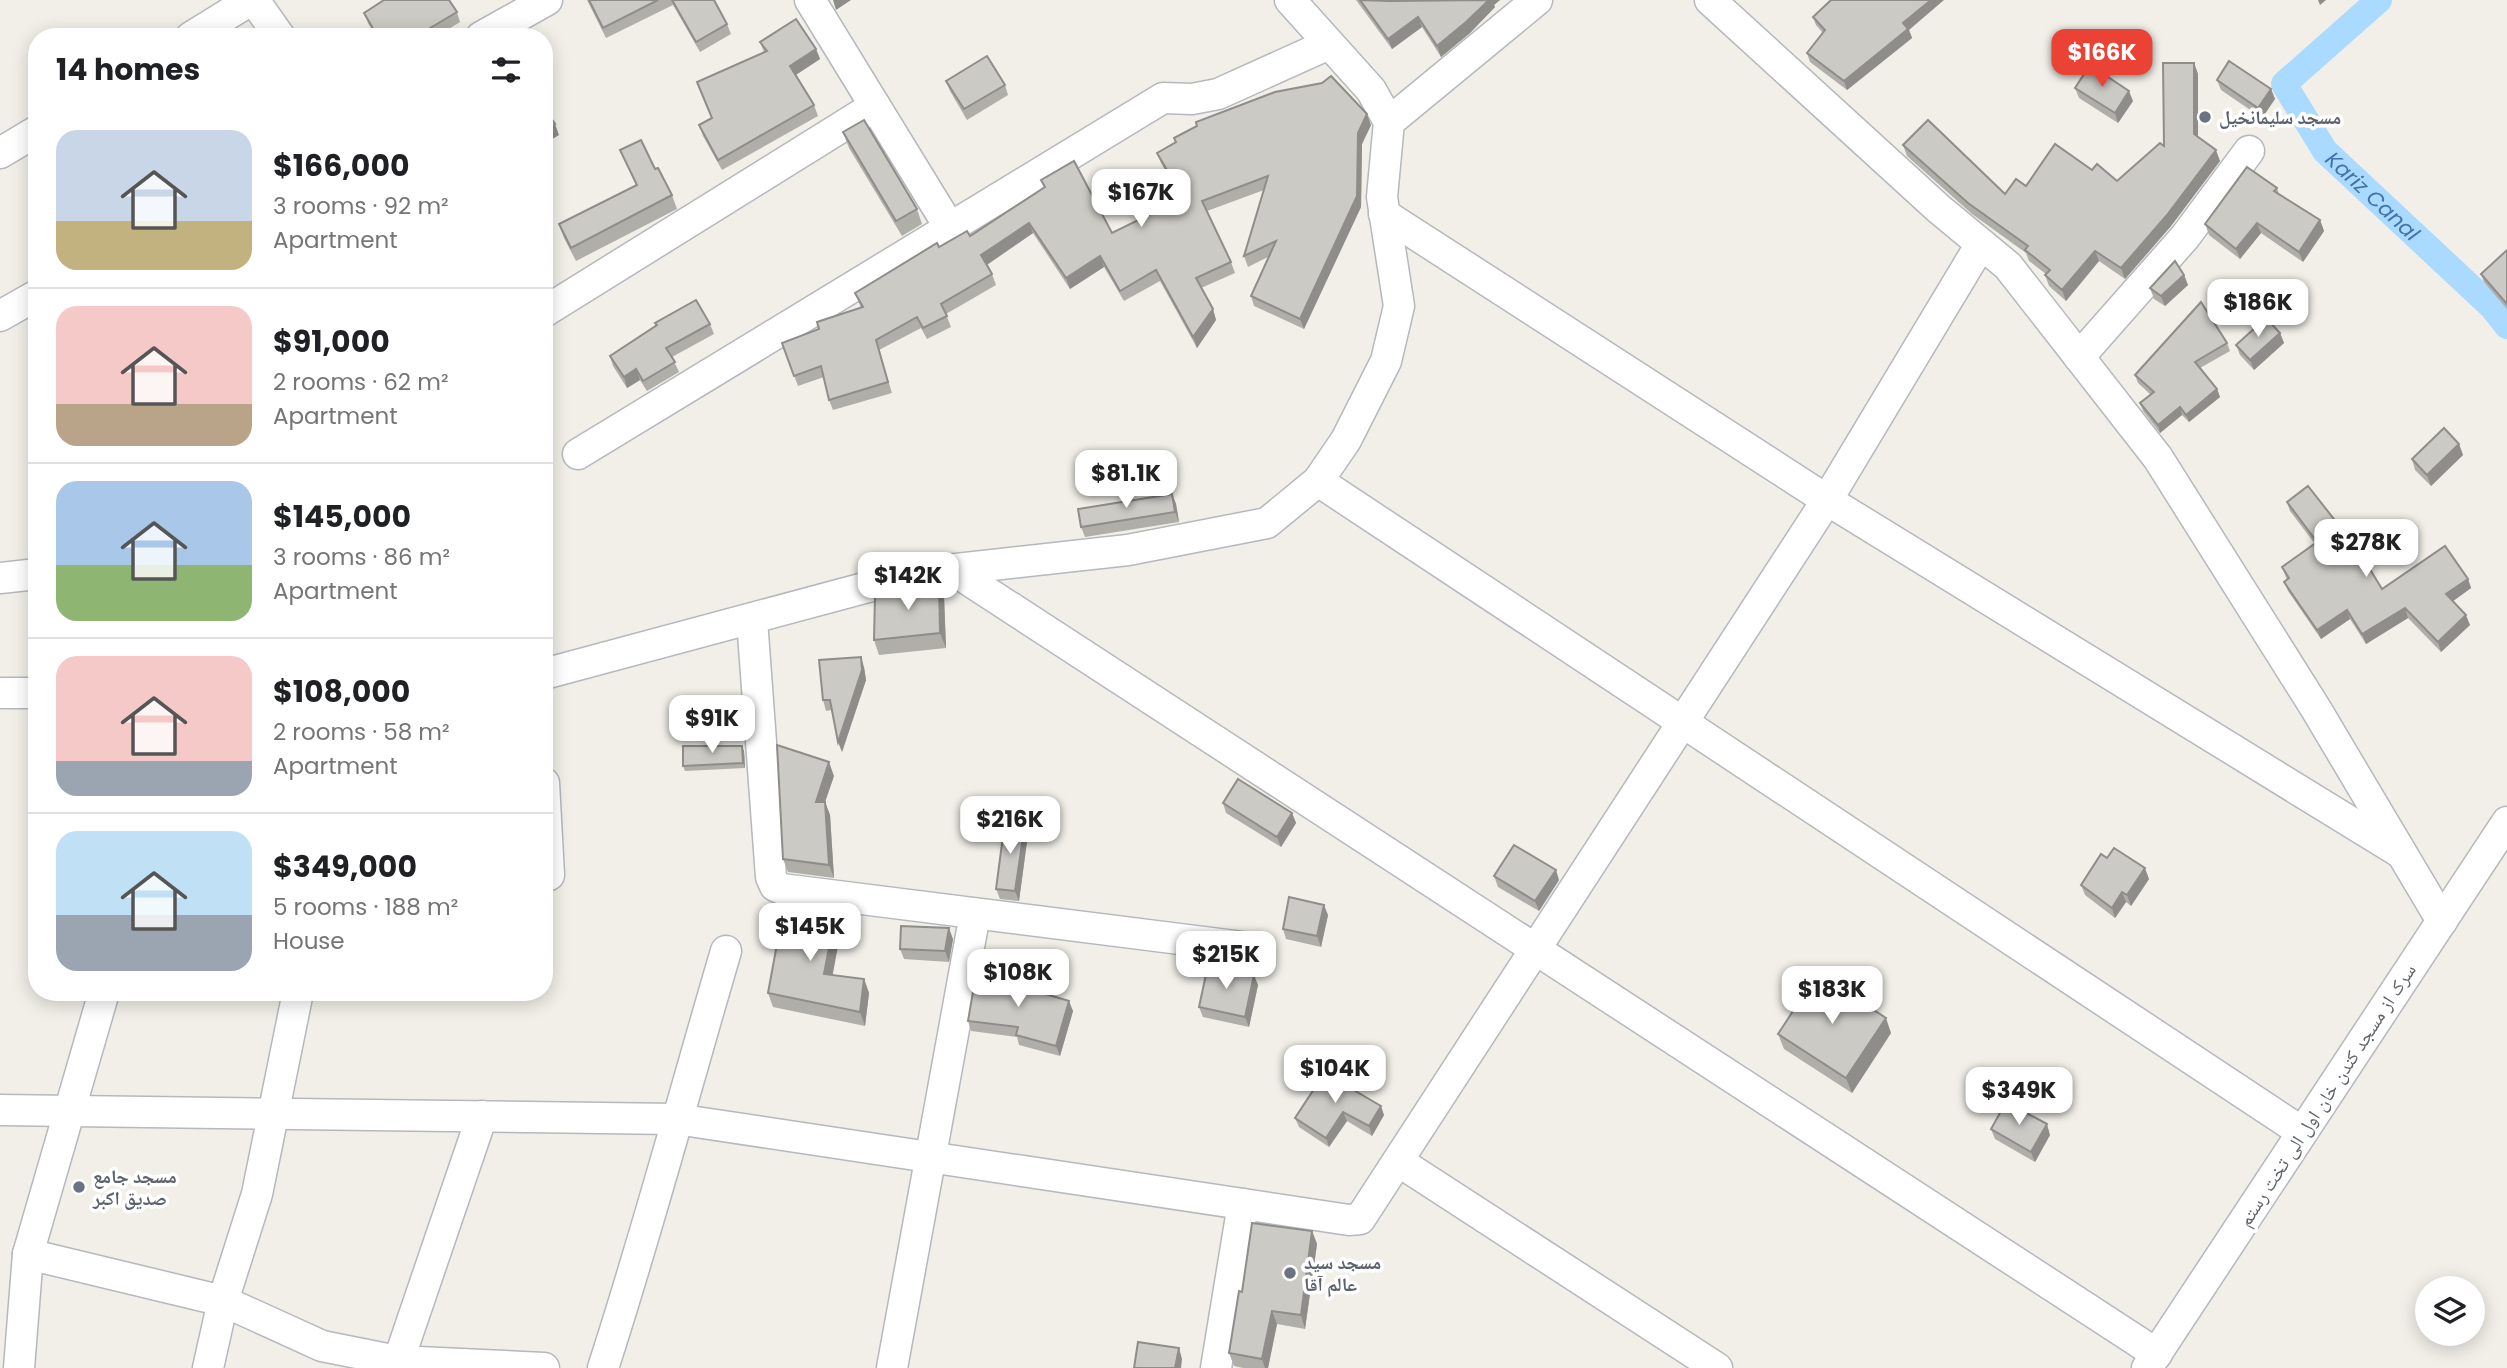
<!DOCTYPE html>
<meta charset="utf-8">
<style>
body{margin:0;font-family:Poppins,"Noto Naskh Arabic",sans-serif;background:#f2f2f2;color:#202124;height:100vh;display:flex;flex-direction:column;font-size:26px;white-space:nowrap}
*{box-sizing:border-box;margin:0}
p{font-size:23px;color:#757577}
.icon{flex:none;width:38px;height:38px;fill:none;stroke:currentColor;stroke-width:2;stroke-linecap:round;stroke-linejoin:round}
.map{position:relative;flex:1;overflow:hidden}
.side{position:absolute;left:28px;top:28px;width:525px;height:973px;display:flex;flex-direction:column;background:#fff;border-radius:28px;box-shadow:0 4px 18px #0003}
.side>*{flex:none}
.tools{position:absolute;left:2415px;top:1276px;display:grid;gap:14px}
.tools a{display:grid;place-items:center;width:70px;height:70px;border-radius:50%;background:#fff;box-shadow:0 4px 18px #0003;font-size:35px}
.price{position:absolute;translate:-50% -60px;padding:0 16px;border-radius:14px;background:#fff;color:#222;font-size:23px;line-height:46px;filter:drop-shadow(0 2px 4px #0008)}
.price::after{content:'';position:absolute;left:50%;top:42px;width:21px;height:16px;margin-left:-10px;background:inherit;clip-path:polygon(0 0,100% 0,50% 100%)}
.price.selected{background:#ea4335;color:#fff}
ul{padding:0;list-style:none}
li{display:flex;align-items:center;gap:21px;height:175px;padding:0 28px}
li+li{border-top:2px solid #e0e0e0}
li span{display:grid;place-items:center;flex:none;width:196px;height:140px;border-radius:21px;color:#555}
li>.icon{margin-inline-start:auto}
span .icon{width:84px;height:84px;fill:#fffc;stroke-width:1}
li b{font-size:30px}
h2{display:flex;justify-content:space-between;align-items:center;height:84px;padding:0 28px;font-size:30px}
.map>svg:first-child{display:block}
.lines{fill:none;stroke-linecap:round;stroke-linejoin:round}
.canal{stroke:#aadaff;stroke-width:26}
.minor-casing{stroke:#b5b8bc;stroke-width:33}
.minor{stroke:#fff;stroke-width:30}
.wall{fill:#afaea9}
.shaded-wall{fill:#8f8d8a}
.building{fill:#cccac5;stroke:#8f8d8a;stroke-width:2}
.worship-dot{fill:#6b7280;stroke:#fff;stroke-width:2.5}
.labels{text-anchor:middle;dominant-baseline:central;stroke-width:7;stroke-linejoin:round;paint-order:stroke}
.worship-label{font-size:19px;font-weight:bold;fill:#5b616d;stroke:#fff;text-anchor:start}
.street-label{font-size:19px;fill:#5f6368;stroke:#fff}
.water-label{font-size:21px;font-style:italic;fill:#4174aa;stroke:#fff}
</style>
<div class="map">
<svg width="2507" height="1368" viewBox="0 0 2507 1368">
<rect width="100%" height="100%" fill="#f1efe8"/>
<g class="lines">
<!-- canal -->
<path class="canal" id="s1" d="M2379,0l-95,84 41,67 167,156 15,19"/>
<defs>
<g id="minor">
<path d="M254,0l26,37"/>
<path d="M810,0l140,228"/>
<path d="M1710,0l229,209 69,57 150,192 158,251 126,212"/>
<path d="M191,37l60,-37"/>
<path d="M481,37l66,-37"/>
<path d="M1389,122l148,-122"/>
<path d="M0,153l37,-22"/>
<path d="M1384,214l443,286 574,353"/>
<path d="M544,312l331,-206"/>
<path d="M0,316l37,-21"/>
<path d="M2079,357l106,-120 64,-86"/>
<path d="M578,454l585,-356 29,1 26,-5 111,-50"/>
<path d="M1318,481l984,651"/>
<path d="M953,570l1204,784"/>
<path d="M0,578l37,-4"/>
<path d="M752,620l19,257 4,9 7,3 477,60"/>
<path d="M544,674l376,-101 208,-23 139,-27 51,-42 28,-41 40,-79 13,-55 -17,-109 7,-75 -18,-32 -81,-90"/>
<path d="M0,693h37"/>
<path d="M544,783l5,92"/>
<path d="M0,1110l676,9 673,101 11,-1 467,-719 154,-256"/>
<path d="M1398,1161l319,207"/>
<path d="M28,1254l195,47 99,45 75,15 147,7"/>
<path d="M19,1368l9,-114 76,-262"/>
<path d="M208,1368l15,-67 34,-107 41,-202"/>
<path d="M396,1368l86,-252"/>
<path d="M603,1368c45,-138 82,-278 123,-417"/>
<path d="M892,1368l83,-454"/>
<path d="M1216,1368l27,-164"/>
<path d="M2147,1368l360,-546"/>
</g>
</defs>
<!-- minor casing -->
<use href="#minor" class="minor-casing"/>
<!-- minor -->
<use href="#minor" class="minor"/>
</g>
<!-- wall -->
<g class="wall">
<path d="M587,0h127l13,24 4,10 -31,18 -27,-47 -67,33z"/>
<path d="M1356,0h144l-6,5 1,2 -25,26 -29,24 -19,-30 -30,22z"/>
<path d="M457,12l3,10 -24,15h-60l-8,-14 -4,-10z"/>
<path d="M1813,17l96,13 3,8 -65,52 -37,-28 -3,-9 16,-20 -7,-8z"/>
<path d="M760,42l56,7 4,10 -24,16 18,30 4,11 -96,54 -19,-34 -4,-11 13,-7 -15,-36 67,-30z"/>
<path d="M2194,63l4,11v63l22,24 -49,65 -46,53 -26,-18 -33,40 -17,-15 -4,-11 1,-1 -17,-13 -3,-8 -54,-39 -65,-58 -4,-11 102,49 21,-8 66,-16 25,11 47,-35z"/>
<path d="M2217,80l54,9 4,10 -13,19 -41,-28z"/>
<path d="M946,81l59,4 3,10 -41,25 -17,-29z"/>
<path d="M2075,88l58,13 -15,22 -39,-25z"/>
<path d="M1371,125l-9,19 -1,63 -57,122 -50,-23 -3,-10 17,-39 -20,10 -4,-11 20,-66 -57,21 24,51 4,11 -34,15 12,21 3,11 -19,28 -37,-67 -36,20 -20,-34 -34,22 -37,-56 -46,32 5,9 4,11 -50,29 5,13 -24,12 -6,-11 -42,22 13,43 -59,17 -4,-10 -5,-23 -26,9 -16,-43 37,-14 42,-21 -6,-15 84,-46 31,-11 74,-49 -3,-7 71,53 47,-23 16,-22 -14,-25 -4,-10 19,-11 -2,-4z"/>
<path d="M843,132l74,77 5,15 -20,12 -53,-88z"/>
<path d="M620,150l35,19 17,26 5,14 -101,52 -12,-23 -5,-14 77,-39z"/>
<path d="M2277,188l2,6 41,26 4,11 -21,31 -42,-29 -21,26 -31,-24 -4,-11z"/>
<path d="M2507,250v59l-23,-27 -3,-8z"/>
<path d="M2184,275l4,10 -23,21 -11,-7 -4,-11z"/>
<path d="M710,324l4,10 -42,23 7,15 -32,19 -7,-11 -13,8 -14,-22 -3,-10z"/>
<path d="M2280,333l4,10 -30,27 -14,-15 -4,-10z"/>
<path d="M2227,343l3,8 -30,17 17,21 3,8 -31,25 -7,-7 -22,18 -17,-22 -3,-8 11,-8 -13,-12 -3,-8z"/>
<path d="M2459,444l4,11 -32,31 -16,-16 -3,-11z"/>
<path d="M1172,494l4,10 3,18 -94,15 -4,-10z"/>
<path d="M2287,502l95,87 86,-10 3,9 -18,13 17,24 -29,27 -33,-34 -42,26 -16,-25 -29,20 -33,-48 -4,-9 3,-2 -5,-13 33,-23 -25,-33z"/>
<path d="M939,581l5,15 2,52 -67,7 -5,-15z"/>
<path d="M864,667l2,13 -24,72 -10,-42 -6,1 -3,-11z"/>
<path d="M744,751l1,17 -60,3 -2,-5z"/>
<path d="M834,776l-9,26 5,13 4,63 -46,-6 -5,-13z"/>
<path d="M1223,803l69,10 4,10 -15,24 -55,-34z"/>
<path d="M1025,824l3,10 -9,67 -19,-2 -4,-10z"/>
<path d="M2107,858l42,21 -18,27 -5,-4 -11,16 -30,-23 -4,-10z"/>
<path d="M1494,876l65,4 -20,31 -41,-24z"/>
<path d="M1328,915l-7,32 -35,-8 -3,-10z"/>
<path d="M841,930l-9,45 32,4 5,14 -4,33 -92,-19 -5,-14z"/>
<path d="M953,939l-4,23 -45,-3 -4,-10z"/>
<path d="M1012,978l3,7 58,26 -13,45 -41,-11 -2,-8 -46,-6 -3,-10z"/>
<path d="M1258,985l-9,42 -46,-10 -4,-10z"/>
<path d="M1891,1033l-39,60 -68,-44 -6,-15z"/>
<path d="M1349,1082l3,7 32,26 -12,21 -25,-15 -18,26 -30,-20 -4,-9z"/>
<path d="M1991,1129l59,6 -15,27 -40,-23z"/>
<path d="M1312,1231l5,13 -12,85 -28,-5 -9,44h-25l-9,-2 -5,-13 13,-61z"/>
</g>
<!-- shaded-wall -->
<g class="shaded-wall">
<path d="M833,0h18l-15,10z"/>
<path d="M1489,0h11l-6,5 1,2 -25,26 -29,24 -4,-11z"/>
<path d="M1931,0h13l-35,30 3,8 -65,52 -3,-9 59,-58z"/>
<path d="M2318,0h8l-6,5z"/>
<path d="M1418,17l4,10 -30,22 -4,-10z"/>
<path d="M816,49l4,10 -26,17 -4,-10z"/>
<path d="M2194,63l4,11v70l-4,-10z"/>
<path d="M2271,89l4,10 -13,19 -4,-10z"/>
<path d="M2129,91l4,10 -15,22 -3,-10z"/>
<path d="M1367,114l4,11 -9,19 -1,63 -57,122 -4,-10 58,-186z"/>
<path d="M555,124l4,11 -15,9v-13z"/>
<path d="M2216,150l4,11 -49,65 -46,53 -4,-11z"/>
<path d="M2320,220l4,11 -21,31 -4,-10z"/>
<path d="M1029,223l4,10 -48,33 -4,-11z"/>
<path d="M2257,223l4,10 -21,26 -4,-10z"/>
<path d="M2095,251l4,10 -33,40 -4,-11z"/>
<path d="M1100,256l4,11 -34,22 -4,-11z"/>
<path d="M2184,275l4,10 -23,21 -4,-10z"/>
<path d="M1213,309l3,11 -19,28 -4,-11z"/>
<path d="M2280,333l4,10 -30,27 -4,-10z"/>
<path d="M636,369l4,11 -13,8 -3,-11z"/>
<path d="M2217,389l3,8 -31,25 -3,-7z"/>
<path d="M2180,407l2,8 -22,18 -2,-8z"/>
<path d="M2459,444l4,11 -32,31 -4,-11z"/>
<path d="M1172,494l4,10 3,18 -4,-10z"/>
<path d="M2468,579l3,9 -22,16 -3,-10z"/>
<path d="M939,581l5,15 2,52 -6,-15z"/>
<path d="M2405,608l3,10 -42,26 -4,-10z"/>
<path d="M2347,610l3,9 -29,20 -4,-9z"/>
<path d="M2466,615l4,10 -29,27 -3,-10z"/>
<path d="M861,657l3,10 2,13 -24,72 -4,-10z"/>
<path d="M742,746l2,5 1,17 -2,-5z"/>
<path d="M829,762l5,14 -9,26 5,13 4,63 -5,-13 -13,-63z"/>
<path d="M1292,813l4,10 -15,24 -4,-10z"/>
<path d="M1025,824l3,10 -9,67 -4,-10z"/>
<path d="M2145,868l4,11 -18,27 -4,-11z"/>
<path d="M1556,870l3,10 -20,31 -4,-10z"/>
<path d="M2122,892l4,10 -11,16 -3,-10z"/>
<path d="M1324,905l4,10 -7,32 -4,-11z"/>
<path d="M835,916l6,14 -11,59 -6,-15z"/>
<path d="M949,928l4,11 -4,23 -4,-11z"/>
<path d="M1254,975l4,10 -9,42 -4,-10z"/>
<path d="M864,979l5,14 -4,33 -5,-14z"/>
<path d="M1069,1001l4,10 -13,45 -4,-10z"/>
<path d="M1886,1018l5,15 -39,60 -6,-15z"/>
<path d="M1381,1106l3,9 -12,21 -3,-10z"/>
<path d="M1343,1112l4,9 -18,26 -3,-9z"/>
<path d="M2047,1124l3,11 -15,27 -4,-10z"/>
<path d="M1312,1231l5,13 -12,85 -4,-14z"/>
<path d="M1272,1311l5,13 -9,44h-3l-3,-9z"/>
<path d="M1179,1348l3,11 -1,9h-6z"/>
</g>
<!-- building -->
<g class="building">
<path d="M384,0h65l8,12 -42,25h-37l-14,-24z"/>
<path d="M589,0h69l-55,28z"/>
<path d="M672,0h42l13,24 -31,18z"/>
<path d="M1360,0l29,1 100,-1 -23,22 -29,24 -19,-29 -30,22z"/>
<path d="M1831,0h100l-28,23 5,6 -64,52 -37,-28 18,-23 -12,-13z"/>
<path d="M796,19l20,30 -26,17 24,39 -96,55 -19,-35 13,-7 -15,-36 70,-31 -7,-9z"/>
<path d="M987,56l18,29 -41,24 -18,-28z"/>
<path d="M2229,61l42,28 -13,19 -41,-28z"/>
<path d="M2163,63h31v71l22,16 -49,65 -46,53 -26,-17 -33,39 -17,-15 5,-5 -25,-20 3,-4 -60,-43 -65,-58 25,-25 77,74 11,-15 10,7 29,-42 37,26 5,-6 20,17 43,-38 4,3z"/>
<path d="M2090,65l39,26 -14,22 -40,-25z"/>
<path d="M1331,76l36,38 -9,19 -1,63 -57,123 -49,-23 25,-55 -32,15 24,-80 -66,25 29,61 -35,16 17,31 -20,28 -37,-67 -36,21 -20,-35 -34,22 -37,-55 -48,32 11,19 -51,30 6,12 -24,12 -6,-11 -41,23 12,42 -59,18 -8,-34 -27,10 -12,-33 37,-14 -2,-7 46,-15 -8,-14 82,-50 2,4 28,-16 3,5 75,-49 -4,-7 33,-19 38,72 47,-23 -5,-13 23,-10 -20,-34 19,-11 -2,-4 23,-12 -1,-4 79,-30 47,-9z"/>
<path d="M544,107l11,17 -11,7z"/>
<path d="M864,120l53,89 -21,12 -53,-89z"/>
<path d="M641,140l14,29 3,-1 14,27 -101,53 -12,-24 78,-39 -17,-35z"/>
<path d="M2247,167l30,21 -3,3 46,29 -21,32 -42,-29 -21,26 -31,-25z"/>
<path d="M2507,250v54l-26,-30z"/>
<path d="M2175,261l9,14 -23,21 -11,-8z"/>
<path d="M696,300l14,24 -44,24 9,14 -32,19 -7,-12 -12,8 -14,-21 47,-31 -2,-2z"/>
<path d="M2201,302l26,41 -32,19 22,27 -31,26 -6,-8 -22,18 -18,-22 14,-11 -19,-17z"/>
<path d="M2266,318l14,15 -30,27 -14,-15z"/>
<path d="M2444,428l15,16 -32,31 -15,-16z"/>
<path d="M2308,486l51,65 23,38 63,-43 23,33 -22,15 20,21 -28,27 -33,-34 -43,26 -15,-24 -30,20 -33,-48 5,-4 -7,-11 35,-25 -30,-40z"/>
<path d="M1172,494l3,18 -94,15 -3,-18z"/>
<path d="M939,581l1,52 -66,7 1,-45z"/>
<path d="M861,657l1,13 -24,72 -8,-42h-7l-4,-40z"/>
<path d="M777,745l52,17 -13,40h9l4,63 -46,-6z"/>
<path d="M683,746h59l1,17 -60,3z"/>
<path d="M1238,779l54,34 -15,24 -54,-34z"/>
<path d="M1005,821l20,3 -10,67 -19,-2z"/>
<path d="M1514,845l42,25 -21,31 -41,-25z"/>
<path d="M2114,848l31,20 -18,27 -5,-3 -10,16 -31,-23 20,-31 6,4z"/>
<path d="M1289,897l35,8 -7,31 -34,-7z"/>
<path d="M784,906l51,10 -11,58 40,5 -4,33 -92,-19z"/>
<path d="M901,926l48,2 -4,23 -45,-2z"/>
<path d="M1208,965l46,10 -9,42 -46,-10z"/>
<path d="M1818,973l68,45 -40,60 -68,-44z"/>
<path d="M976,974l36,4v6l57,17 -13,45 -40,-11 2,-8 -50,-6z"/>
<path d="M1328,1068l21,14 -2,4 34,20 -12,20 -26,-14 -17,26 -31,-20z"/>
<path d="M2006,1102l41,22 -16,28 -40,-23z"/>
<path d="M1252,1223l60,8 -11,84 -29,-4 -10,48 -33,-6 10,-62 3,1z"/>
<path d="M1138,1342l41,6 -4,20h-41z"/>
</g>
<!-- markers -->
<g class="worship-dot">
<circle cx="2205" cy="117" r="7"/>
<circle cx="79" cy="1187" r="7"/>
<circle cx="1290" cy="1273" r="7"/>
</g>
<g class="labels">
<!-- worship labels -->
<g class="worship-label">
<text x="2219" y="117">مسجد سلیمانخیل</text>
<text x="93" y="1176">مسجد جامع<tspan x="93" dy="22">صدیق اکبر</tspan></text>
<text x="1304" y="1262">مسجد سید<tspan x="1304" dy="22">عالم آقا</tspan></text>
</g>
<!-- street labels -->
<g class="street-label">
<text transform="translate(2327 1095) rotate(-57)">سرک از مسجد کندن خان اول الی تخت رستم</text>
</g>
<!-- water labels -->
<g class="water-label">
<text stroke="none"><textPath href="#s1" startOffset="271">Kariz Canal</textPath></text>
</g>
</g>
</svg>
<div class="tools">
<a><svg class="icon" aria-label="layers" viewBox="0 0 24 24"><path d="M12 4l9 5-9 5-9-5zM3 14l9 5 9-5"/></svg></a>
</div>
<b class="price selected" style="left:2102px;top:89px">$166K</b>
<b class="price" style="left:1141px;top:229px">$167K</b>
<b class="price" style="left:2258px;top:339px">$186K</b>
<b class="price" style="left:1126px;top:510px">$81.1K</b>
<b class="price" style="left:2366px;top:579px">$278K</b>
<b class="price" style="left:908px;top:612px">$142K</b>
<b class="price" style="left:712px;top:755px">$91K</b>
<b class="price" style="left:1010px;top:856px">$216K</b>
<b class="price" style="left:810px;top:963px">$145K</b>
<b class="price" style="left:1226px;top:991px">$215K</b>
<b class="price" style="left:1018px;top:1009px">$108K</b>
<b class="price" style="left:1832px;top:1026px">$183K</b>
<b class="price" style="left:1335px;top:1105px">$104K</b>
<b class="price" style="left:2019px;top:1127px">$349K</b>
<section class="side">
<h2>14 homes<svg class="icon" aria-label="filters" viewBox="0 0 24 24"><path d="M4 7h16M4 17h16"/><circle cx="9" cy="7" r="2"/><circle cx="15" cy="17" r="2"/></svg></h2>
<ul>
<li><span style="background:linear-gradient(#c9d6e8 65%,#c2b280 0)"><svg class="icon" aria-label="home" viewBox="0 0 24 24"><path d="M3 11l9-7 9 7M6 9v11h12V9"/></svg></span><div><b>$166,000</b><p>3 rooms · 92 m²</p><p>Apartment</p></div></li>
<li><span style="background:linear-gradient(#f6c9c9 70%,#b9a48a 0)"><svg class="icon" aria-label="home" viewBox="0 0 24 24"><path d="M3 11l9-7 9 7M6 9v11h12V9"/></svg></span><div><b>$91,000</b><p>2 rooms · 62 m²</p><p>Apartment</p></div></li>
<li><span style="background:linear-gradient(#a9c7e8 60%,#8fb573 0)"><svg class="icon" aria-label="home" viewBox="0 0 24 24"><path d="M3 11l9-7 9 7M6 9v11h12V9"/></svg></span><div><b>$145,000</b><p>3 rooms · 86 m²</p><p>Apartment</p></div></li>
<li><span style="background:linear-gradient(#f6c9c9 75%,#9aa5b1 0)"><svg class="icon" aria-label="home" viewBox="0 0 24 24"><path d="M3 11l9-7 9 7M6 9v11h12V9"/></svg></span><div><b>$108,000</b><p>2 rooms · 58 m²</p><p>Apartment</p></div></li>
<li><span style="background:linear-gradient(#bfe0f5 60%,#9aa5b1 0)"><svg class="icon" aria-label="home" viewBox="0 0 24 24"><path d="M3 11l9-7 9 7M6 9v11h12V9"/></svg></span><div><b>$349,000</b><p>5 rooms · 188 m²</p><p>House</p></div></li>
</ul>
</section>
</div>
